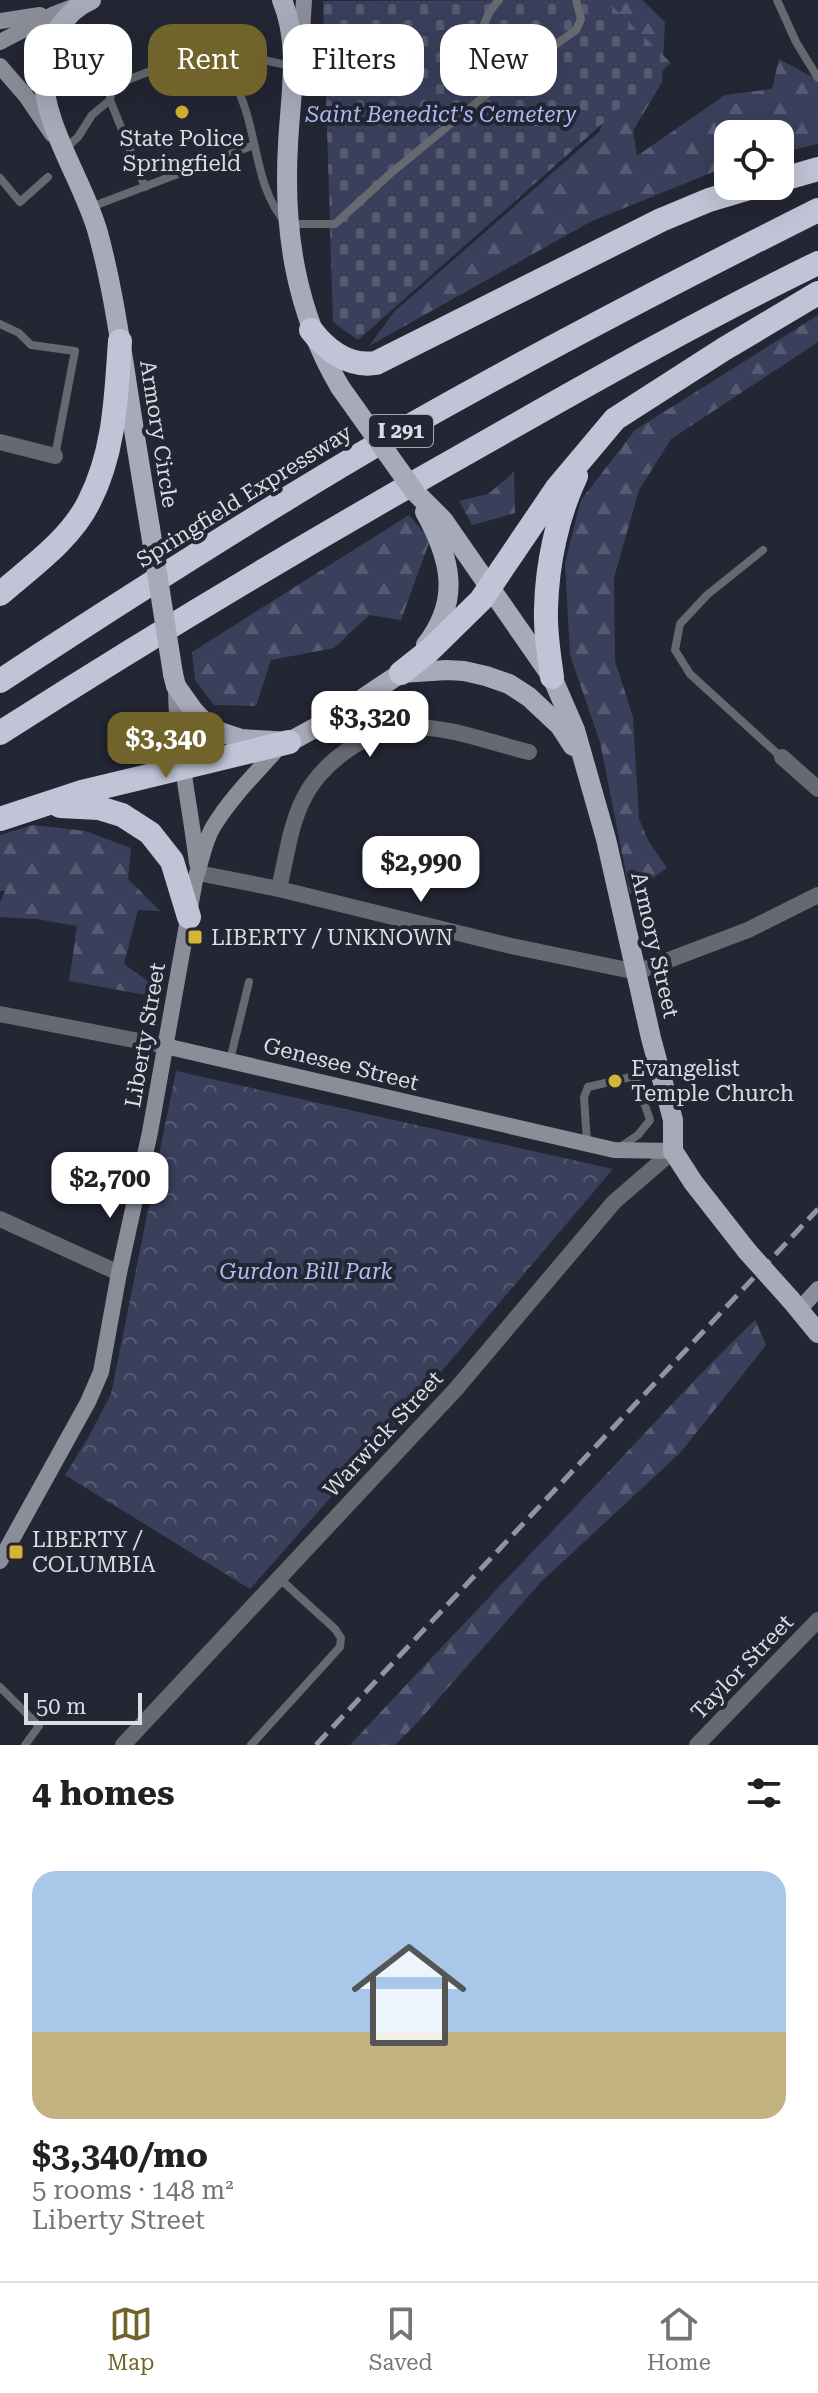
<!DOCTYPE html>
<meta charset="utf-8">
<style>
body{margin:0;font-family:"Roboto Serif",serif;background:#f6f6f6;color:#202124;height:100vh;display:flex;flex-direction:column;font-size:30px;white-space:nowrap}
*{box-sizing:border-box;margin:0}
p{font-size:26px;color:#757577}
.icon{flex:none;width:44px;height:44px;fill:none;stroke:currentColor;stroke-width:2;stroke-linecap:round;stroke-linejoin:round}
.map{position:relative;height:1745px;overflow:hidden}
.drawer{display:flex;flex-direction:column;background:#fff;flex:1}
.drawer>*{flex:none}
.banner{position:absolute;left:24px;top:24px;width:770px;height:72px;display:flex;gap:16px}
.tools{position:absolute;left:714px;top:120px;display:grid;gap:16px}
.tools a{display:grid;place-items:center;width:80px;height:80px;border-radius:16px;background:#fff;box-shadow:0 8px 32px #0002;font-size:40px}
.scale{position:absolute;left:24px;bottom:20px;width:118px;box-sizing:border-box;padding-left:8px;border:4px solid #dbdde6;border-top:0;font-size:22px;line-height:28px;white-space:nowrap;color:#dbdde6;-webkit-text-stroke:6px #232633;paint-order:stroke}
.price{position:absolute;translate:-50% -68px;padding:0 18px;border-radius:16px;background:#fff;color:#222;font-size:26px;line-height:52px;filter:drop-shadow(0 2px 4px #0008)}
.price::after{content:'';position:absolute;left:50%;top:48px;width:24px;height:18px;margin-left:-12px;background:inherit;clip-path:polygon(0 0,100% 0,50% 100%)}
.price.current{background:#71642b;color:#fff}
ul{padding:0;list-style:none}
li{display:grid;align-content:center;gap:16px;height:424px;padding:0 32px}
li span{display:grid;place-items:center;height:248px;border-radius:24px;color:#555}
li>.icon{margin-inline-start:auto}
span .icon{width:144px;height:144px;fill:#fffc;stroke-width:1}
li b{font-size:34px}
h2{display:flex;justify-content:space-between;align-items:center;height:96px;padding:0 32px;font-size:34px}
.chip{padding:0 28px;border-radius:24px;background:#fff;box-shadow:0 8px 32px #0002;font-size:28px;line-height:72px}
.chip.current{background:#71642b;color:#fff}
.dock{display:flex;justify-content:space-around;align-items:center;height:112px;border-top:2px solid #e0e0e0;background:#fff;font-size:22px;color:#757577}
.dock a{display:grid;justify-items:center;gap:4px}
.dock .current{color:#71642b}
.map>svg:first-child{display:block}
.forest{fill:url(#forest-firs)}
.cemetery{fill:url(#cemetery-stones)}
.park{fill:url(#park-crowns)}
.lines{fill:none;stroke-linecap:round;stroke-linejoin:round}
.service{stroke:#676970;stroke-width:8}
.minor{stroke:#676970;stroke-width:16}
.tertiary{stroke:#676970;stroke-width:16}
.secondary{stroke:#8b8e99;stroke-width:16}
.primary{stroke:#a7aab9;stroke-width:20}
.motorway{stroke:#c0c4d6;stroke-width:24}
.rail{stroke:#92949f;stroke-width:5;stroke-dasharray:16 8;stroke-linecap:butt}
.primary-bridge{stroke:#a7aab9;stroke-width:20}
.poi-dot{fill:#d5b534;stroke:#232633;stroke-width:3}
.labels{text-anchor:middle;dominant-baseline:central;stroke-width:8;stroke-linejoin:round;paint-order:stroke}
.shield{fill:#232633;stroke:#a4a6b0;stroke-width:2}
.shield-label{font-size:20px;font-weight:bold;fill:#dbdde6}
.park-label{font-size:22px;font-style:italic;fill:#b1bef5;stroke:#232633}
.poi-label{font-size:22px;fill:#dbdde6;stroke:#232633;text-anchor:start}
.street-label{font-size:22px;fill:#dbdde6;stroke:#232633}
</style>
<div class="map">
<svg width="818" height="1745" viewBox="0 0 818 1745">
<defs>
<pattern id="forest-firs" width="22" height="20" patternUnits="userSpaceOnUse" patternTransform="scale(2)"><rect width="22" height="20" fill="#3a405c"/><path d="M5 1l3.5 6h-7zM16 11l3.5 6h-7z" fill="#565b73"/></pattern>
<pattern id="cemetery-stones" width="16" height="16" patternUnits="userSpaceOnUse" patternTransform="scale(2)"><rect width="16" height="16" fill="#3a405c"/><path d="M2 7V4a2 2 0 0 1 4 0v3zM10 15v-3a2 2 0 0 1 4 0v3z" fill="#565b73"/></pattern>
<pattern id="park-crowns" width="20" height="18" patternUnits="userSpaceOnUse" patternTransform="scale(2)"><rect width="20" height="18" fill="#3a405c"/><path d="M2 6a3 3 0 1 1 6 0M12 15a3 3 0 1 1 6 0" fill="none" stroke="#565b73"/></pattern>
</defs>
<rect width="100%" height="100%" fill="#232633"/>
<!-- forest -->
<g class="forest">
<path d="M584,0h58l23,22 -3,60 -29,49 4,25 88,-61 47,-6 7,-30 39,21v64l-38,9v-19h-52v32l-138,56 -221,124 25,-34 205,-180 30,-74z"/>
<path d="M818,315v27l-147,97 -32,51 -25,88 1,83 18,56 6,102 10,23 18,26 -37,26 -30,-152 -30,-87 -5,-92 16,-63 54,-70z"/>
<path d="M514,472l1,41 -43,12 -13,-24 29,-7z"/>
<path d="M409,515l21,25 -29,80 -32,-5 -35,33 -63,12 -15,46 -42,-1 -19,-25 -3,-28z"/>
<path d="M33,825l52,6 46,17 -3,31 32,32 -22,-1 -14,54 28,20 -1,12 -82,-15 8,-55 -40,-7 -37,-2v-14l5,-12h-5v-56z"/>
<path d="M755,1320l11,25 -85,107 -140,130 -123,140 -23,23h-45c82,-88 165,-175 248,-262 52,-55 102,-111 157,-163z"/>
</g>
<!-- cemetery -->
<path class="cemetery" d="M606,0l65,63 -313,277 -25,-18 -10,-321z"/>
<!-- park -->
<path class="park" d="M176,1071l437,98 -178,210 -185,210 -185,-114 23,-37 23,-44z"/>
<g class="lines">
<!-- service -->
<g class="service">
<path d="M777,0l19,42 22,36"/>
<path d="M226,59l11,-5 54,12"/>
<path d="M487,94c-9,-32 -13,-68 12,-94"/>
<path d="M65,149l13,-12 14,-22 18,-15"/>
<path d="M0,178l20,24 28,-25"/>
<path d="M145,187l-35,-87 1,-10 9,-7 81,-32 13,1 12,7c7,20 17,39 22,59 10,36 13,79 39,106h48l56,-51 96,-79 89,-64 5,-11 -5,-19"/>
<path d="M91,207l163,-62"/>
<path d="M0,324l19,9 12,12 44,6 -20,105"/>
<path d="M763,550l-56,45 -27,29 -5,26 15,24 91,83"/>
<path d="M230,1060l19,-78"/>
<path d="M587,1143l-3,-46 4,-10 47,-11 24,-9"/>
<path d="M620,1147l18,-12 12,-15 -15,-44"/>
<path d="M0,1687l39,39 -14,19"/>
<path d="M251,1745l89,-98 1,-9 -6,-9 -56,-51"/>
</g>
<!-- minor -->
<g class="minor">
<path d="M0,442l55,14"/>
<path d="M782,757l36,32"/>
<path d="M198,873l81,16 228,56 130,27 111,-42 70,-35"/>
<path d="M279,889c14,-63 15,-104 73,-142 18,-11 35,-20 57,-20 40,-1 82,16 120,25"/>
<path d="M0,1014l165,32"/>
<path d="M0,1219l119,54"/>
<path d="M123,1745l333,-356 158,-187 59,-51"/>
</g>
<!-- tertiary -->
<path class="tertiary" d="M697,1745l121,-125"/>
<!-- secondary -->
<g class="secondary">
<path d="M0,21l40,-6"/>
<path d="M0,42l52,-27 26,-10"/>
<path d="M295,56l7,-23 2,-33"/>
<path d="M0,66l26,30 26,38"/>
<path d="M176,686c0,59 14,118 21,177"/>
<path d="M165,1046l449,104 59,1"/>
<path d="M799,1310l19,-21"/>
<path d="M0,1561l88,-159 13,-30 18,-99 31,-141 45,-252c6,-17 9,-38 18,-53 18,-30 45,-56 68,-82"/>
</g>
<!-- primary -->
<g class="primary">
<path d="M91,0c-25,10 -48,45 -48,72 0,54 41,110 55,161 12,44 19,88 26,132 8,55 17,109 26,163"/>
<path d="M282,0c19,46 8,98 6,145 -5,87 8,167 52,242"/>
<path d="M414,491l29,29 109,157 23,53 31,109 45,199 22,82v31l20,31 54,69"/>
<path d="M425,512c26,47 36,88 1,133"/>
<path d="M173,674l3,12 17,24 15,16 9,5 24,8 48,3 46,-25 66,-44 46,-3 17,1 22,5 23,8 20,13 31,29 13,20"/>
<path d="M791,1300l27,33"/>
</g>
<!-- motorway -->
<g class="motorway">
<path d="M780,180l38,-11"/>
<path d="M311,330c16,21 38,37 65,33l285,-143 48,-20 47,-14"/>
<path d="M0,594c31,-27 70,-54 89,-92 26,-51 27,-105 31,-161"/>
<path d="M401,673l29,-23 51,-50 76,-112 58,-69 109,-70 94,-56"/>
<path d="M552,677c-3,-22 -7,-45 -6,-68 1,-44 11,-93 30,-133"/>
<path d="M0,681c128,-84 258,-167 390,-244 140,-80 284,-155 428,-227"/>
<path d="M0,733c161,-103 326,-201 493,-295 107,-61 214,-121 325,-175"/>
<path d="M60,806l39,2 23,7 28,18 22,28 17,56"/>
<path d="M0,819l82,-27 207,-50"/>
</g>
<!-- rail -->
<path class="rail" d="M316,1745l502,-536"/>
<!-- primary-bridge -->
<g class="primary-bridge">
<path d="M340,387l74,104"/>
<path d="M150,528l23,146"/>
<path d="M747,1251l44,49"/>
</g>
</g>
<!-- markers -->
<g class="poi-dot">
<circle cx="182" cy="112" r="8"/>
<rect x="187" y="929" width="16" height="16" rx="4"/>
<circle cx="615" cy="1081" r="8"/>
<rect x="8" y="1544" width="16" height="16" rx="4"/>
</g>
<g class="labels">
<!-- shield labels -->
<rect class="shield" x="369" y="415" width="64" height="32" rx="6"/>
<g class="shield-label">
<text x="401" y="431">I 291</text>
</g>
<!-- park labels -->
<g class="park-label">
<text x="441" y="114">Saint Benedict's Cemetery</text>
<text x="306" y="1271">Gurdon Bill Park</text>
</g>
<!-- poi labels -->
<g class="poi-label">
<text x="182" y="138" text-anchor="middle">State Police<tspan x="182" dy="25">Springfield</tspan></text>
<text x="211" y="937">LIBERTY / UNKNOWN</text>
<text x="631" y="1068">Evangelist<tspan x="631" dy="25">Temple Church</tspan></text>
<text x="32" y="1539">LIBERTY /<tspan x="32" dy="25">COLUMBIA</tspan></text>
</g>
<!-- street labels -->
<g class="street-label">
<text transform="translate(159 434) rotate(81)">Armory Circle</text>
<text transform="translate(244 496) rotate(-32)">Springfield Expressway</text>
<text transform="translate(655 945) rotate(77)">Armory Street</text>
<text transform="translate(145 1035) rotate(-80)">Liberty Street</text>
<text transform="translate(341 1064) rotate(14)">Genesee Street</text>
<text transform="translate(383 1434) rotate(-47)">Warwick Street</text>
<text transform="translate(742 1667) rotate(-46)">Taylor Street</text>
</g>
</g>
</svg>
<div class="tools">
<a><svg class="icon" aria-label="locate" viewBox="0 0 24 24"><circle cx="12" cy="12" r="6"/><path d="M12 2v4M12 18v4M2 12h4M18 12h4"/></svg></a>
</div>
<div class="scale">50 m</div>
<b class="price" style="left:370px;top:759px">$3,320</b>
<b class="price current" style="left:166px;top:780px">$3,340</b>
<b class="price" style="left:421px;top:904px">$2,990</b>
<b class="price" style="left:110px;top:1220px">$2,700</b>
<div class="banner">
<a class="chip">Buy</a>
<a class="chip current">Rent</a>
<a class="chip">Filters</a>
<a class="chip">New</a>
</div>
</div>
<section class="drawer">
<h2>4 homes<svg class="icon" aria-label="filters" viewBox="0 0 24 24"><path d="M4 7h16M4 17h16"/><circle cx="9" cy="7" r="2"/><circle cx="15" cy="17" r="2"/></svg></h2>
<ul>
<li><span style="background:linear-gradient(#a9c7e8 65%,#c2b280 0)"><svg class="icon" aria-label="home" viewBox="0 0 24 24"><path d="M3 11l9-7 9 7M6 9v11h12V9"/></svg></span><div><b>$3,340/mo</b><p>5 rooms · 148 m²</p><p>Liberty Street</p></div></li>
</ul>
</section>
<nav class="dock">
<a class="current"><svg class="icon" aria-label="map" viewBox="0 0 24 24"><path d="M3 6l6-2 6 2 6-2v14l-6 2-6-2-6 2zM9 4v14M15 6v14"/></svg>Map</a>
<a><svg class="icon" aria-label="saved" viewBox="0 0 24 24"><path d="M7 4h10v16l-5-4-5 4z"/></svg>Saved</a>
<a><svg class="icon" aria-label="home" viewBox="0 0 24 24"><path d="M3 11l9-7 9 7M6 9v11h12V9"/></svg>Home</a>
</nav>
